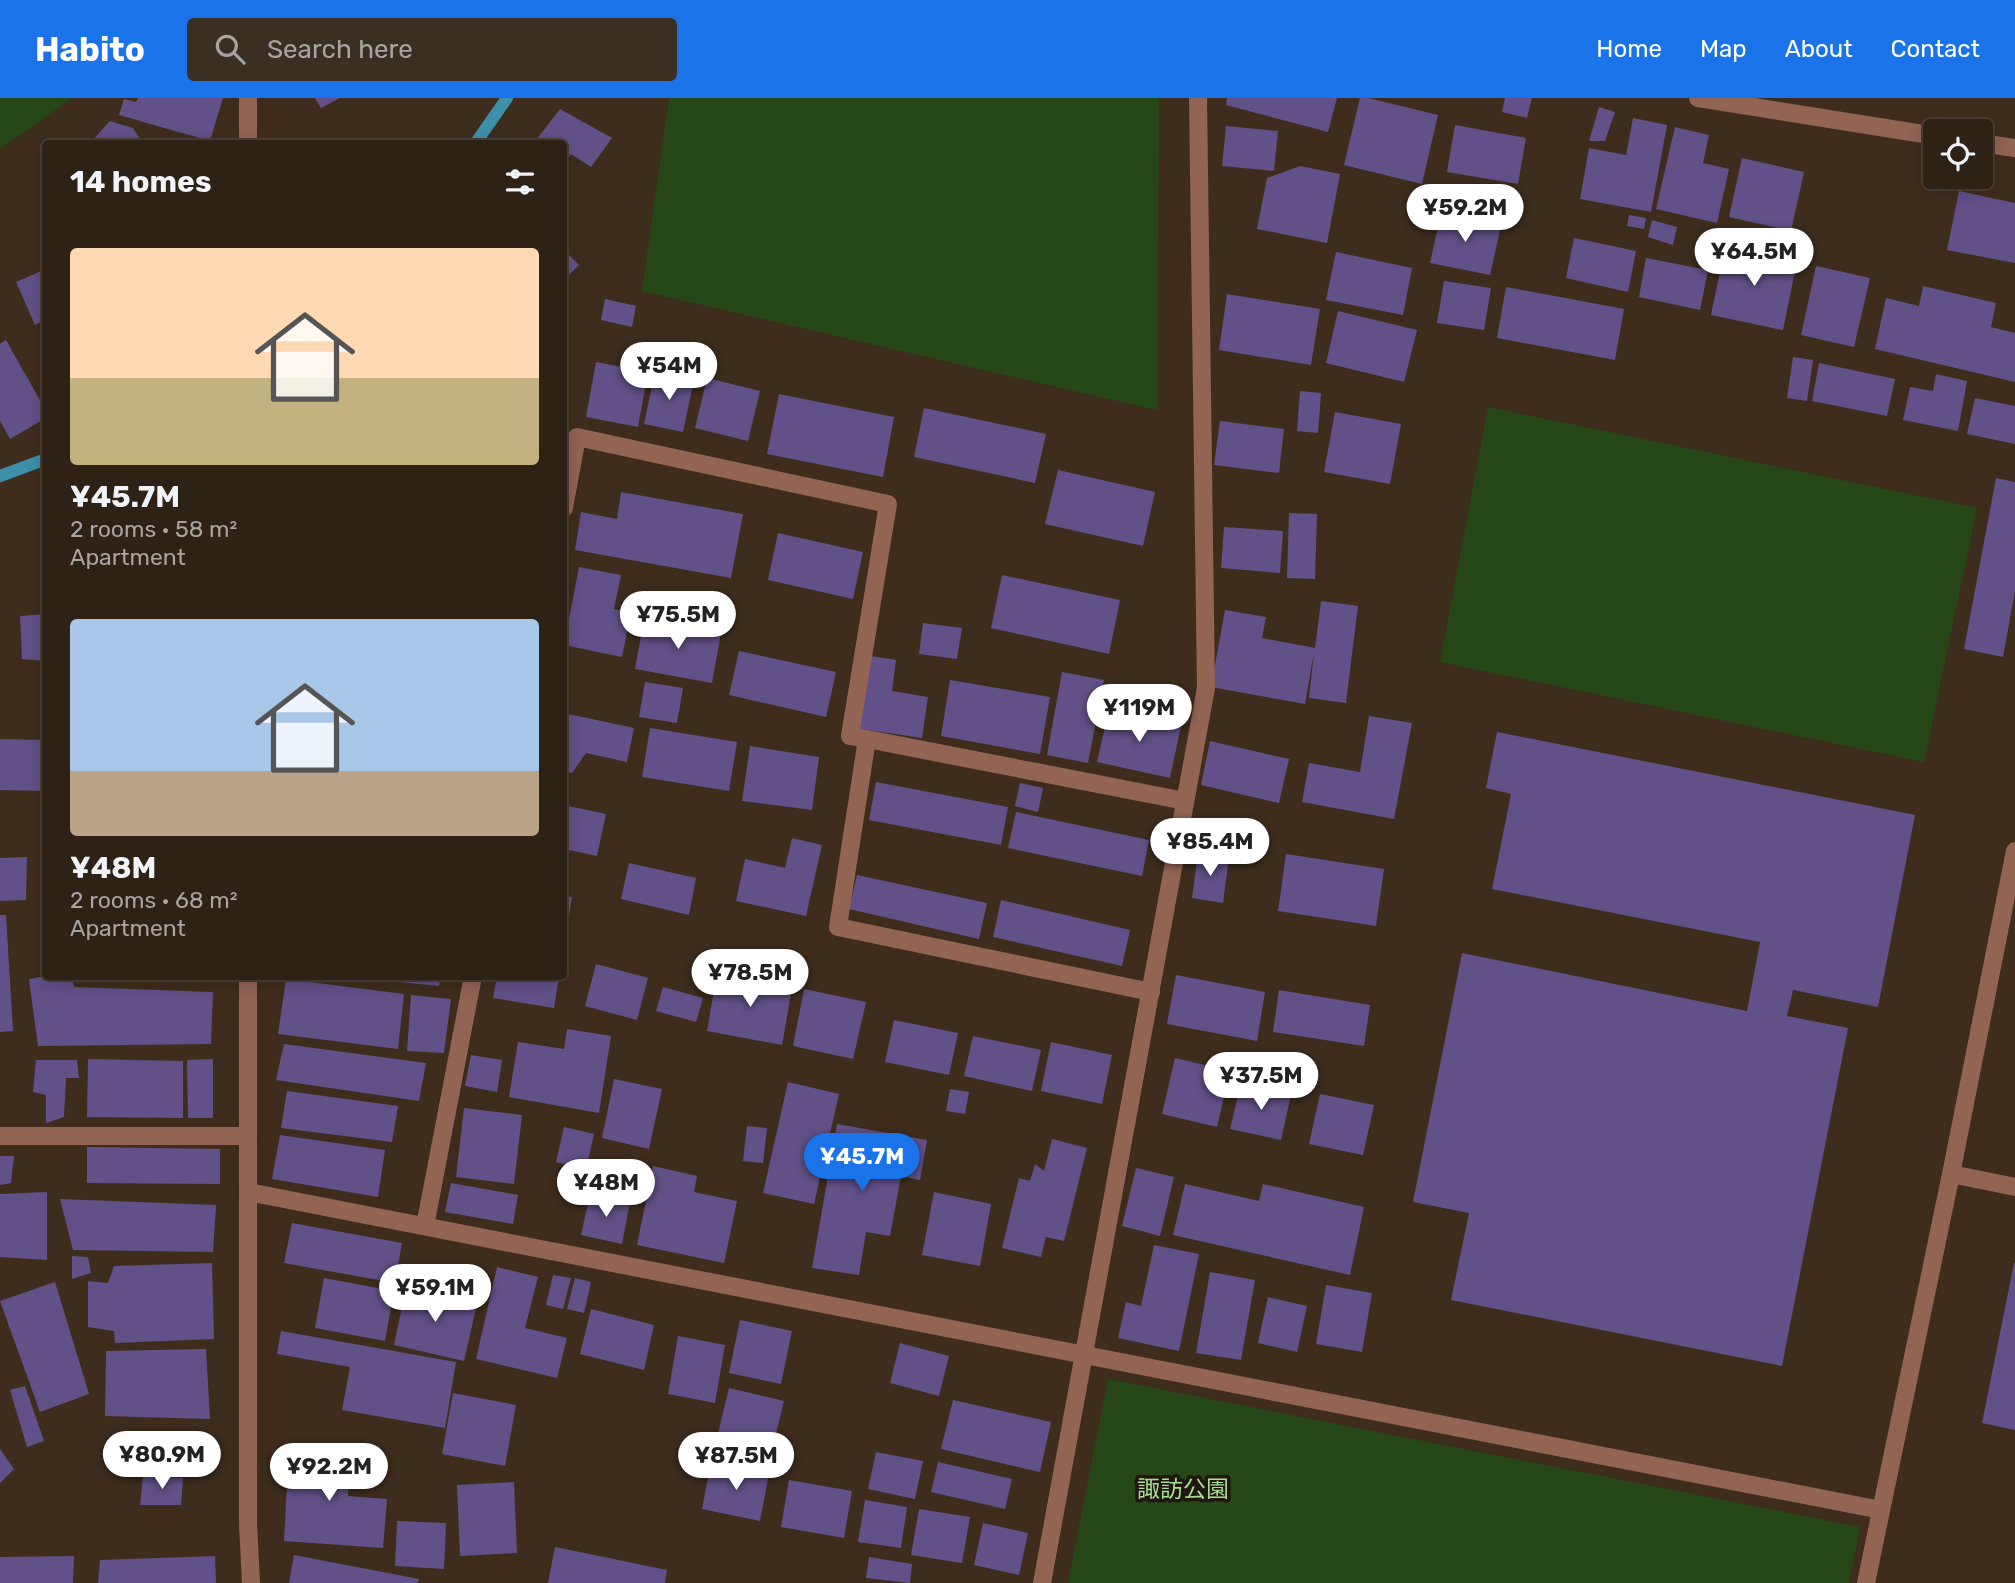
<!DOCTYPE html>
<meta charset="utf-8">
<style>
body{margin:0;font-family:Rubik,"Noto Sans JP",sans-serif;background:#3a2f23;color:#f1f3f6;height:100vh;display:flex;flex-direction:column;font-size:26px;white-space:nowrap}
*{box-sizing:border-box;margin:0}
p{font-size:23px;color:#a7a4a1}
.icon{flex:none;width:38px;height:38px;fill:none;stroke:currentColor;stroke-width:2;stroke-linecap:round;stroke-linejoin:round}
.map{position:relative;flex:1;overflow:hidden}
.details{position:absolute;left:42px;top:42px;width:525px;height:840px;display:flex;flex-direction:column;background:#2e2216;border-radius:7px;box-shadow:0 4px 18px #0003,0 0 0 2px #493f35}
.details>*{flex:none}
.buttons{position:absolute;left:1923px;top:21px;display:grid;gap:14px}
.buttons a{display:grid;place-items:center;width:70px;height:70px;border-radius:7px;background:#2e2216;box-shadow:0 4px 18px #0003,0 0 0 2px #493f35;font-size:35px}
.price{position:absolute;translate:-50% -60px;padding:0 16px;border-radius:24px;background:#fff;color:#222;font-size:23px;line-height:46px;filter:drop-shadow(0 2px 4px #0008)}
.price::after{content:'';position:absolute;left:50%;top:42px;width:21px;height:16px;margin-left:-10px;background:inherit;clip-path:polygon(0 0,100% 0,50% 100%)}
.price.active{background:#1a73e8;color:#fff}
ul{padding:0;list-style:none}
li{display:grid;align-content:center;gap:14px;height:371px;padding:0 28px}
li span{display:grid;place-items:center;height:217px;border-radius:7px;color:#555}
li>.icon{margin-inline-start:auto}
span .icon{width:126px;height:126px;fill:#fffc;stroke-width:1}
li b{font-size:30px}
h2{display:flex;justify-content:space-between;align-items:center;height:84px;padding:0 28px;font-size:30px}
header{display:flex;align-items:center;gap:42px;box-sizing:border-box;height:98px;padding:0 35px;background:#1a73e8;color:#fff}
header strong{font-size:33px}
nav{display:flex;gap:38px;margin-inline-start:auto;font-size:24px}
.search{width:490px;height:63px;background:#3a2f23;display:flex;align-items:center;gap:18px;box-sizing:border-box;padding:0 24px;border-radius:7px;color:#a7a4a1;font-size:26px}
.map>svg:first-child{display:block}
.green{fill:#264818}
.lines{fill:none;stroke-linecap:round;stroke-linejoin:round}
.stream{stroke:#3e8faa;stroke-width:12}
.building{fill:#625188}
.minor{stroke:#936354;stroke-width:18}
.labels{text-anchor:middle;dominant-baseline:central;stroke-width:7;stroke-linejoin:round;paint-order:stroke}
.park-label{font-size:23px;fill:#a6de92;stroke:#1f1710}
</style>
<header>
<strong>Habito</strong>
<div class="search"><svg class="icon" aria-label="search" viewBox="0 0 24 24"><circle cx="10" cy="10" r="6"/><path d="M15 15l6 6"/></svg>Search here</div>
<nav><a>Home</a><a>Map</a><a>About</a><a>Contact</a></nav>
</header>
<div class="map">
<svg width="2015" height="1485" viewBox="0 0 2015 1485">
<rect width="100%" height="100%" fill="#3e2d1d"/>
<!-- green -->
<g class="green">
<path d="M0,0h72l-72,51z"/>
<path d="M669,0h490l-2,312 -515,-119z"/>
<path d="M1488,309l489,101 -53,254 -484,-100z"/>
<path d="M1108,1281l752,148 -11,56h-781z"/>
</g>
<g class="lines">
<!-- stream -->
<g class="stream">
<path d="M475,46l32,-46"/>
<path d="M0,378l46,-17"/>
</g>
</g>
<!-- building -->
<g class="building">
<path d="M138,0h85l-13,43 -91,-26 5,-16 12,3z"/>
<path d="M315,0h25l-19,10z"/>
<path d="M1227,0h110l-9,34 -102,-27z"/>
<path d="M1360,0h8l70,17 -16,69 -78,-19z"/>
<path d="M1505,0h27l-5,20 -25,-6z"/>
<path d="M1599,9l16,5 -10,29h-16z"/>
<path d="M560,11l52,29 -21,29 -20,-13 -7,9v-19h-31z"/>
<path d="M1633,20l34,7 -16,87 -71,-13 9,-51 37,7z"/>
<path d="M110,23l23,7 10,16h-50l-1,-3z"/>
<path d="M1455,27l71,13 -8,46 -71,-12z"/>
<path d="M1226,28l52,5 -4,40 -52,-5z"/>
<path d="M1675,29l34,8 -6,28 26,6 -12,54 -61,-14z"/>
<path d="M1742,60l62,14 -13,59 -62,-14z"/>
<path d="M1300,68l40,8 -13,69 -70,-14 10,-51z"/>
<path d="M1959,93l56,12v60l-68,-13z"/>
<path d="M1441,115l60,13 -11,49 -60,-12z"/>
<path d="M1629,117l17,3 -2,11 -17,-3z"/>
<path d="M1652,122l25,7 -4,18 -25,-8z"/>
<path d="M1574,140l62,13 -8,41 -62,-14z"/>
<path d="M1725,149l72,14 -14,69 -72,-15z"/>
<path d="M564,152l15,15 -15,15z"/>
<path d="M1336,154l76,16 -9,47 -77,-15z"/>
<path d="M1646,160l62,12 -8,40 -61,-13z"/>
<path d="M1816,168l54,12 -16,69 -53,-12z"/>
<path d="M46,171v50l-11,6 -19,-43z"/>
<path d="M1444,183l47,7 -7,42 -47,-7z"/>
<path d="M1923,188l73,17 -5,24 24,6v49l-140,-33 11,-51 33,8z"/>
<path d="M1506,189l118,22 -9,51 -118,-22z"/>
<path d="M1227,196l93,15 -9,56 -92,-15z"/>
<path d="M605,201l31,7 -4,21 -31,-7z"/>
<path d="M1338,213l79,19 -13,52 -78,-19z"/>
<path d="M6,242l40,71v7l-36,21 -10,-18v-77z"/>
<path d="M1793,259l20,3 -6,41 -20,-3z"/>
<path d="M596,264l52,10 -10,55 -52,-10z"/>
<path d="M1819,265l76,16 -8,37 -75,-15z"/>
<path d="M655,274l39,8 -11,52 -39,-8z"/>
<path d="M1936,276l31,7 -9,50 -55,-11 7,-33 23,4z"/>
<path d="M707,280l53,13 -12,50 -53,-13z"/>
<path d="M1300,293l21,2 -3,40 -21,-2z"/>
<path d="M779,296l115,23 -11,60 -116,-23z"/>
<path d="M1975,300l40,8v38l-48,-10z"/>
<path d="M924,310l122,26 -11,49 -121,-26z"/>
<path d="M1335,314l66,12 -11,60 -66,-12z"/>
<path d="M1220,323l64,8 -5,44 -65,-8z"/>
<path d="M1058,372l97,22 -12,54 -98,-22z"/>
<path d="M1996,380l19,4v109l-12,66 -39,-8z"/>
<path d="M621,394l122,22 -12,64 -156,-28 6,-38 36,7z"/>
<path d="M1289,415l28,1 -2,65 -28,-1z"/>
<path d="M1224,429l59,4 -3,42 -59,-5z"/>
<path d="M778,435l85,19 -10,47 -85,-19z"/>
<path d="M579,469l42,8 -7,34 17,4 -9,44 -58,-12z"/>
<path d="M1002,477l118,25 -11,54 -118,-26z"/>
<path d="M1321,503l37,5 -12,97 -37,-5 5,-46 -9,52 -94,-17 14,-77 41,7 -4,21 53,10z"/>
<path d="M46,516v47l-24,-2 -2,-43z"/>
<path d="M644,521l77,14 -9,50 -77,-14z"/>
<path d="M923,525l39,5 -5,31 -38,-5z"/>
<path d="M739,553l97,21 -10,45 -97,-22z"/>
<path d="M865,557l31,5 -4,31 36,6 -6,41 -68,-10z"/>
<path d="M1062,574l42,8 -16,83 -41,-8z"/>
<path d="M950,582l100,17 -10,57 -99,-18z"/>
<path d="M645,584l38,6 -6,35 -38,-6z"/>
<path d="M1109,612l72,16 -11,52 -73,-16z"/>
<path d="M564,615l70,15 -7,34 -41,-9 -14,20 -8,-2z"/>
<path d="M1369,618l43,7 -18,96 -92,-17 7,-39 51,9z"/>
<path d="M650,630l87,14 -8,49 -87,-14z"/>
<path d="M1497,634l418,83 -37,192 -85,-17 -6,26 61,12 -66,338 -331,-66 18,-87 -56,-11 49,-249 285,58 13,-69 -268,-53 19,-95 -25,-6z"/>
<path d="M0,641l46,1v51l-46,-1z"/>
<path d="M1210,643l79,18 -10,44 -78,-18z"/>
<path d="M750,648l69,11 -7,53 -70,-9z"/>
<path d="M876,684l132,25 -7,38 -132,-25z"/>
<path d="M1020,685l23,5 -5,24 -23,-6z"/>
<path d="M564,707l42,9 -9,42 -33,-7z"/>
<path d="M1016,714l133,28 -7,36 -134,-28z"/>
<path d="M792,740l30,7 -16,71 -70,-15 9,-42 40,9z"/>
<path d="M1198,755l31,5 -6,45 -31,-5z"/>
<path d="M1286,756l98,15 -8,57 -98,-15z"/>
<path d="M27,759l-1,43 -26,1v-43z"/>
<path d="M629,765l67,15 -7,37 -68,-16z"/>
<path d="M857,777l130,28 -8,36 -130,-30z"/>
<path d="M564,798l8,1 -7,45 -1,-1z"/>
<path d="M1001,802l129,30 -8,36 -129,-29z"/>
<path d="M0,817h6l7,116 -13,1z"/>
<path d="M596,866l52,14 -11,42 -52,-14z"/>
<path d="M717,876l75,14 -10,57 -75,-14z"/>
<path d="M1176,877l89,17 -8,49 -90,-17z"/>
<path d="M46,878h25l3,11 139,5 -2,52 -173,2 -9,-67z"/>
<path d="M360,878h81l-2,10 -79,-8z"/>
<path d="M497,878h62l-5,32 -61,-10z"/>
<path d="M286,881l118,15 -6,55 -120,-15z"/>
<path d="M663,889l40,11 -7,24 -40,-11z"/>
<path d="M804,891l62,13 -13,57 -60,-13z"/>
<path d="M1279,892l91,15 -6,41 -91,-14z"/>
<path d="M411,897l40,4 -7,54 -37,-2z"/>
<path d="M894,922l64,13 -9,42 -64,-13z"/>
<path d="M567,931l44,7 -12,77 -90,-16 9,-55 46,7z"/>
<path d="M973,938l68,14 -9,41 -68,-15z"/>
<path d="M1051,944l61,13 -10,49 -61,-13z"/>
<path d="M284,946l142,19 -7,38 -143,-21z"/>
<path d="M471,957l31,5 -5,32 -32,-6z"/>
<path d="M1175,960l55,13 -13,56 -55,-13z"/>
<path d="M88,961l95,2v57l-96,-1z"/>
<path d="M213,961v59h-25l-1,-58z"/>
<path d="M36,962h41l2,18h-13l-2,39 -18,6v-28l-13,-3z"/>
<path d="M614,981l48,10 -13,60 -47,-11z"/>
<path d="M788,984l51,12 -25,110 -51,-11z"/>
<path d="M1241,985l50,12 -10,45 -51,-11z"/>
<path d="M950,991l19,3 -4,22 -19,-3z"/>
<path d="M287,993l111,15 -6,36 -111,-14z"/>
<path d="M1320,996l54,11 -11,50 -54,-11z"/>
<path d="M464,1010l58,7 -8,69 -58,-7z"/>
<path d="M837,1026l90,16 -7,40 -19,-4 -11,60 -24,-4 -7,43 -47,-7z"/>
<path d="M747,1028l20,2 -4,35 -20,-2z"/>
<path d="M564,1029l30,7 -8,36 -30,-8z"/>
<path d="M280,1037l105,15 -7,47 -106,-18z"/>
<path d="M1052,1041l35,9 -23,93 -18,-4 -5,20 -39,-9 17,-70 11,3 5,-17 9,7z"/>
<path d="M87,1049l133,2v35l-133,-1z"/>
<path d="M0,1058h14l-3,27 -11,2z"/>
<path d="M653,1068l44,10 -3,16 43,9 -13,62 -87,-18z"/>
<path d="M1136,1070l38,9 -14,59 -38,-10z"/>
<path d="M451,1085l67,12 -5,29 -68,-12z"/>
<path d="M1185,1086l74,17 4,-17 101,23 -14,68 -177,-40z"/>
<path d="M47,1094v68l-47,-3v-63z"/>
<path d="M934,1094l57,12 -11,62 -58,-11z"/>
<path d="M590,1096l40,8 -8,42 -41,-9z"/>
<path d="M60,1101l156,6 -3,47 -140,-2z"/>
<path d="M292,1125l110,20 -7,40 -111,-20z"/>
<path d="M1154,1147l45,9 -20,97 -61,-13 8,-36 15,4z"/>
<path d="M72,1158l16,1 3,16 -19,6z"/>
<path d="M212,1165l2,76 -99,4 -1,-12 -26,-4v-46l20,2 6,-17z"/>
<path d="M2014,1165h1v167l-33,-7z"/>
<path d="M497,1169l41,10 -13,51 42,10 -10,40 -81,-19z"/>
<path d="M1210,1174l45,8 -14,80 -45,-7z"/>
<path d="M553,1177l18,3 -8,31 -17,-4z"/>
<path d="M324,1180l70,13 -9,50 -70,-13z"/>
<path d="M575,1180l16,4 -7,31 -17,-4z"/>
<path d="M55,1184l34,112 -49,18 -40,-111z"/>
<path d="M1326,1187l46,8 -10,59 -46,-8z"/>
<path d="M406,1189l71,17 -13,57 -70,-16z"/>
<path d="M1268,1199l39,9 -10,46 -39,-9z"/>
<path d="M591,1211l63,16 -10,45 -64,-16z"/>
<path d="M740,1222l52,11 -11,53 -52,-11z"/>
<path d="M281,1233l175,31 -11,66 -103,-18 8,-43 -73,-13z"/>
<path d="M678,1238l47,9 -10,58 -47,-9z"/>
<path d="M900,1245l49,13 -10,40 -49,-13z"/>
<path d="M206,1251l4,70 -105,-3 1,-65z"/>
<path d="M25,1288l19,55 -17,6 -17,-57z"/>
<path d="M729,1290l55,13 -13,53 -55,-12z"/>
<path d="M453,1295l63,12 -11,61 -63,-12z"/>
<path d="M953,1302l98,22 -11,50 -99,-23z"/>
<path d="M289,1350l62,4 -3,44 39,3 -4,49 -99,-7z"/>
<path d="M0,1351l14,20 -14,14z"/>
<path d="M876,1354l47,9 -8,38 -47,-10z"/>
<path d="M711,1364l58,12 -9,47 -58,-12z"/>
<path d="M938,1364l74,17 -7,30 -74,-17z"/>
<path d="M143,1378l40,2 -2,27h-41z"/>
<path d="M789,1382l63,11 -8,47 -63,-11z"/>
<path d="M514,1384l3,71 -57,3 -3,-71z"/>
<path d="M865,1402l42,7 -6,41 -43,-6z"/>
<path d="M919,1411l51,8 -8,46 -51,-8z"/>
<path d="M397,1423l49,2 -2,46 -49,-3z"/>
<path d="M983,1425l45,10 -9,42 -45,-10z"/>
<path d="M555,1449l112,23 -2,13h-117z"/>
<path d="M294,1457l125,24 -1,4h-129z"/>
<path d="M74,1458l-1,27h-73v-26z"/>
<path d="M215,1458l1,27h-118l2,-23z"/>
<path d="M869,1459l43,7 -2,19 -44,-5z"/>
</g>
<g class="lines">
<!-- minor -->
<g class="minor">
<path d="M248,0v46"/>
<path d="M1698,0l238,38"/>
<path d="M1981,45l34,5"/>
<path d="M564,410l13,-71 311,67 -38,232 17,3"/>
<path d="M248,878v548l3,59"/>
<path d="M1151,894l-313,-65 29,-188 318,62"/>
<path d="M0,1038h248"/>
<path d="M1951,1076l64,13"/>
<path d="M248,1094l1633,318"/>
<path d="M425,1128l48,-250"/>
<path d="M1042,1485l164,-895 -8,-590"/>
<path d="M1866,1485l85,-409 64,-323"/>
</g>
</g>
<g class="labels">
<!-- park labels -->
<g class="park-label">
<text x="1183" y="1391">諏訪公園</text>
</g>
</g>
</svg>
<div class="buttons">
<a><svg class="icon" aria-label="locate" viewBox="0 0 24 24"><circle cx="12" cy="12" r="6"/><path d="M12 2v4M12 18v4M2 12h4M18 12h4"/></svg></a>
</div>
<b class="price" style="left:1465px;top:146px">¥59.2M</b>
<b class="price" style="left:1754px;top:190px">¥64.5M</b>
<b class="price" style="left:669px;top:304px">¥54M</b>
<b class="price" style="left:678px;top:553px">¥75.5M</b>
<b class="price" style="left:1139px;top:646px">¥119M</b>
<b class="price" style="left:1210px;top:780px">¥85.4M</b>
<b class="price" style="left:750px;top:911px">¥78.5M</b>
<b class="price" style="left:1261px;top:1014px">¥37.5M</b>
<b class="price active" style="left:862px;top:1095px">¥45.7M</b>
<b class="price" style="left:606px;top:1121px">¥48M</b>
<b class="price" style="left:435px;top:1226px">¥59.1M</b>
<b class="price" style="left:162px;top:1393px">¥80.9M</b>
<b class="price" style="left:736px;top:1394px">¥87.5M</b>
<b class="price" style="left:329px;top:1405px">¥92.2M</b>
<section class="details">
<h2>14 homes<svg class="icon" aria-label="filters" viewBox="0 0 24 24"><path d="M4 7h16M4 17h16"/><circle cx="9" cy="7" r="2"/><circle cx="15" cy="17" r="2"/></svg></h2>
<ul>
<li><span style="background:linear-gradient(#ffd9b3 60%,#c2b280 0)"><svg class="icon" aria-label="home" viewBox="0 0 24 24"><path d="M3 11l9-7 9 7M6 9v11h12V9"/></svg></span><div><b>¥45.7M</b><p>2 rooms · 58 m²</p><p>Apartment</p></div></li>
<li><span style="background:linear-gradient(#a9c7e8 70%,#b9a48a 0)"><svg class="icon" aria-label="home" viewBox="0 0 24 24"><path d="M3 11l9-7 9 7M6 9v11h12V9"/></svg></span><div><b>¥48M</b><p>2 rooms · 68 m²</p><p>Apartment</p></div></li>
</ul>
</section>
</div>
